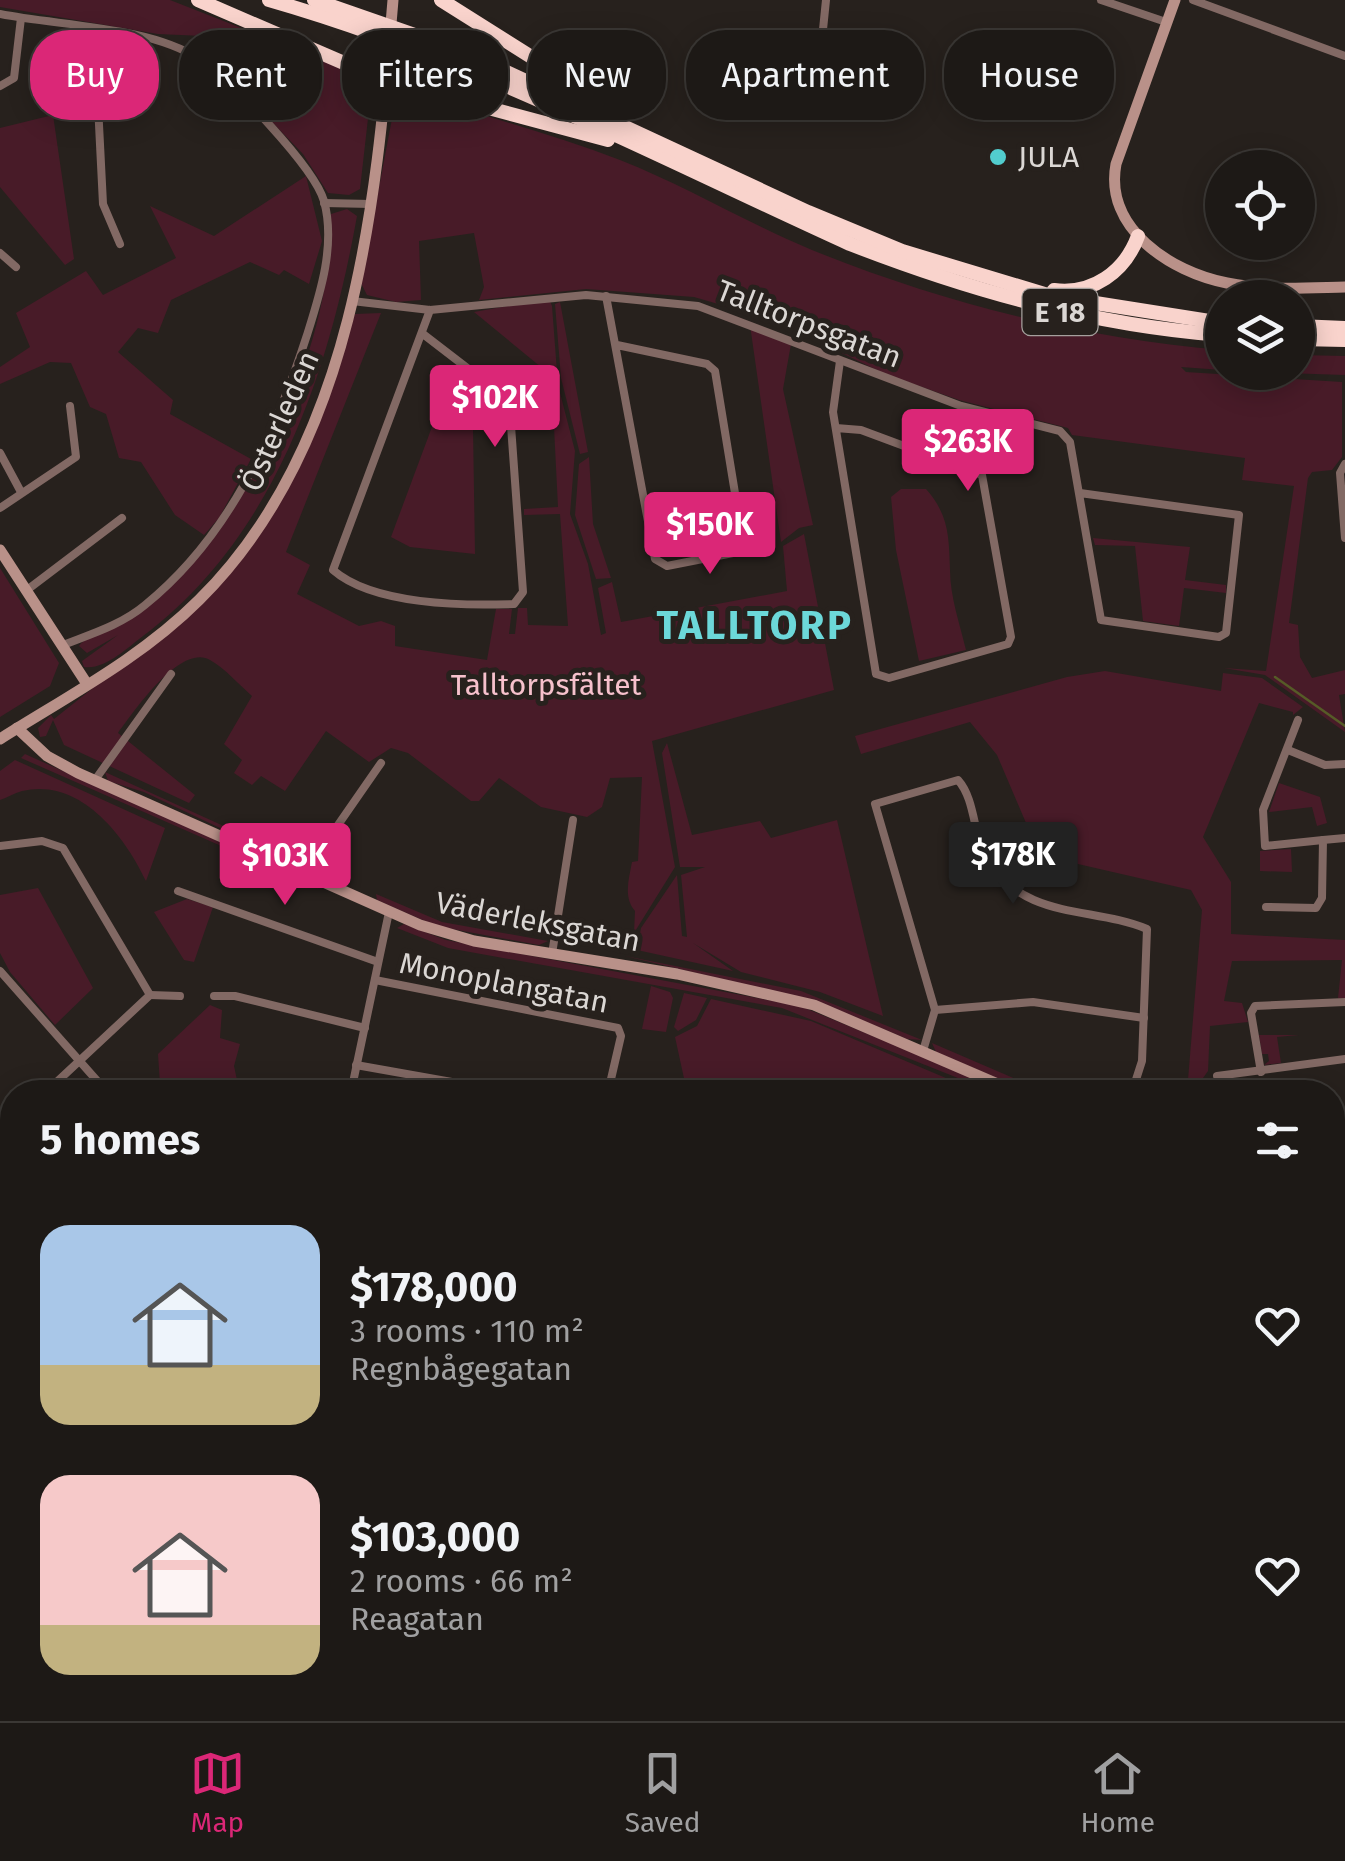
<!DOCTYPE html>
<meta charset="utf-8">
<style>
body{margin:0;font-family:"Fira Sans",sans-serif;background:#25221f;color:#f1f3f6;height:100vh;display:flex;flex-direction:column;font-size:38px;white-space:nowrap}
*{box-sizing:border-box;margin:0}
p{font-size:32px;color:#a0a0a1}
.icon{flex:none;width:55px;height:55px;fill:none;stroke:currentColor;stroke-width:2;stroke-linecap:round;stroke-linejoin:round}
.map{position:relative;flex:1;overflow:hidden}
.panel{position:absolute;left:0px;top:1080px;width:1345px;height:642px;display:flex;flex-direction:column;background:#1d1916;border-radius:40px 40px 0 0;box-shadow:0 5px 25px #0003,0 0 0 2px #3b3835}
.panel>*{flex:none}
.top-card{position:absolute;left:30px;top:30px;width:1285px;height:90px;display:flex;gap:20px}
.buttons{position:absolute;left:1205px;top:150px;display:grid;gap:20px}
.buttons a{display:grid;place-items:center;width:110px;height:110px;border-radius:50%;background:#1d1916;box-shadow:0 5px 25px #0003,0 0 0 2px #3b3835;font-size:50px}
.price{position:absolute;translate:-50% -85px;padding:0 22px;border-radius:10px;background:#db2777;color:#fff;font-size:32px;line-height:65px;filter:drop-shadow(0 2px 5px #0008)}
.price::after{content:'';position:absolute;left:50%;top:60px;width:30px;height:22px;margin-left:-15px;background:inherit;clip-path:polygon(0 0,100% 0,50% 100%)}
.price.current{background:#222;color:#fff}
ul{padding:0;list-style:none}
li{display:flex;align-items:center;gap:30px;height:250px;padding:0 40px}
li span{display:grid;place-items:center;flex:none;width:280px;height:200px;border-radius:30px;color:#555}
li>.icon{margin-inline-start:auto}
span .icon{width:120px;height:120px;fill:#fffc;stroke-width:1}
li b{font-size:42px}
h2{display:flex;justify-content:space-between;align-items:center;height:120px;padding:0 40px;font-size:42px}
.tag{padding:0 35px;border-radius:40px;background:#1d1916;box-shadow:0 5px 25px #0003,0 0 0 2px #3b3835;font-size:35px;line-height:90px}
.tag.current{background:#db2777;color:#fff}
.dock{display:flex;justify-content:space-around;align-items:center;height:140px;border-top:2px solid #3b3835;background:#1d1916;font-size:28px;color:#a0a0a1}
.dock a{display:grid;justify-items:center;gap:5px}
.dock .current{color:#db2777}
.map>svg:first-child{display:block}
.green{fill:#481b28}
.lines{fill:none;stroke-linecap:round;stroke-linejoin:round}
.stream{stroke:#565b27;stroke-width:2.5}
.street{stroke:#826964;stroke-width:8}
.secondary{stroke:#b99189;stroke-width:11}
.highway{stroke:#f9d3cc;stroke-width:14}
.poi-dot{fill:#52cdce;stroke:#27211d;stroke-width:4}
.labels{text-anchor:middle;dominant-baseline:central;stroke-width:10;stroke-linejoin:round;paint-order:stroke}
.shield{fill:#27211d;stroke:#a5a09d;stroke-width:2.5}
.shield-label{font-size:28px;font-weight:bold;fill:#dbd7d4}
.poi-label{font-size:30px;fill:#dbd7d4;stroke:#27211d;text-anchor:start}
.street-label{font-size:30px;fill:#dbd7d4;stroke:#27211d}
.park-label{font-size:30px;fill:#f6c1cc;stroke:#27211d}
.district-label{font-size:40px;font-weight:bold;letter-spacing:2.5px;fill:#6cd8d9;stroke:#27211d}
</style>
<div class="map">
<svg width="1345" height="1721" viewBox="0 0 1345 1721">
<rect width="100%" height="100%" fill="#27211d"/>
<!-- green -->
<g class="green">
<path d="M0,0h170l183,72 17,10 1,10 -11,97 -11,6 -21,-2 -25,-39 -71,-73 8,-16 -1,-11 -36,-18 -45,-2 -158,-27z"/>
<path d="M405,89c71,26 145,44 215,71 66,26 127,63 192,90 131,53 270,88 410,100v20l-41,-3 5,5 156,10v75l-10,13 -20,2 -4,6 -19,145 9,2 2,32 12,21 33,-8v24l-6,1 6,37 -80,-57 -41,-7 42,3 28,-185 -52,-6 3,-22 -173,-23 -4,-7 -109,-28 -74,-26 -111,-54 -80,-23 -108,-8 -107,11 5,-13 -10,-54 -55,8 2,59 -25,2 -29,-7 -6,-12 33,-175z"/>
<path d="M53,115l21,144 -9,6 -65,-78v-59z"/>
<path d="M306,176l16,65 -13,43 -25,-14 -5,5 -29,-13 -79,38 -13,33 -20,-5 -20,24 55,48 -3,14 81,45 -32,59 -15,17 -29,-20 -34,-53 -22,-4 -13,-44 -16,-7 -19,-44 -21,-1 -50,22v-17l30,-20 -14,-34 70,-42 17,24 73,-37 -26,-52 64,30z"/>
<path d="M347,209l10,7c-28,156 -82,321 -214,420 -16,12 -38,34 -59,31l-2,-6 36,-26 -31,18 -8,-7c8,-13 58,-28 77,-47 98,-100 175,-241 175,-385z"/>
<path d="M540,300l10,1 2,5 6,79 17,66 -5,63 18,50 13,71 5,-2 -8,-45 14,-6 9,40 166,-31 -4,-45 21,-12 30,156 -182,51 23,126 -41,66 1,-22c-12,-14 -6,-32 -3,-49l6,-1 4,-84 -32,1 -8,29 -15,10 -46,-10 -42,-29 -20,23h-8l-63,-48 -17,-5 -22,14 -43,-31 -41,60 -24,-15 -9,9 -18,-12 8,-13 -18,-16 28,-48c-13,-11 -27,-28 -42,-36 -30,-17 -77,53 -92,73l77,62 -6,8 -125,-58 -11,-25 -7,16 -6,1 -2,-9 13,-13 3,4 157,-125 28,-31 25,-35 91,-214 26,-1 -95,239 24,13 -13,29 62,32 22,-5 14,5v20l92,14 9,-51h16l-3,25h6l3,-26h9l1,17 40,1 -8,-112 -36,1v-6l34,-2 -5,-100 -37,5 -3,-10 16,-8 18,-22 -73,-60z"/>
<path d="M560,302l28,150 -8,2 -19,-76 -6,-74z"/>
<path d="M750,325l41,19 -8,45 30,136 -14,3 -18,14z"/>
<path d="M1298,355l47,1v19l-61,-2 14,-1z"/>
<path d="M442,400l31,28 2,126 -65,-7 -19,-10z"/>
<path d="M589,457l4,67 18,54 -15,1 -21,-64 4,-51z"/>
<path d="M901,489h25c23,26 23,48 24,81 0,26 10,55 16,80l-47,11 -23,-111 -5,-53z"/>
<path d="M1093,538l97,9 -5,33 41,5v8l-42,-5 -5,38 -36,-5 -8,-75 -40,-1z"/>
<path d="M0,568l59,95 -9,23 -50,31z"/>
<path d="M1105,671l116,20 2,-18 39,5 41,29 -10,8v-3l-34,-9 -56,134 28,45v52l114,6v58h-7l4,-38 -110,1 -8,40 18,2 6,19 -38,4 -2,45 -15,21h-6l15,-182 -11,-20 -113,-26 -27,-11 -19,-16 -35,-82 -27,-33 -109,32 -6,-18 212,-59z"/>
<path d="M667,743l25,92 68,-14 11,17 66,-18 46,196 -63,-24 -79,-20 -48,-29 40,28 -96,-21 4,-22 36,-53 5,61 5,1 -6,-62 24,-8h-25l-18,-114z"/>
<path d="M25,754l276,124 18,11 -298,-131z"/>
<path d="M15,760l150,68 -19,53c-21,-45 -66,-104 -124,-90 -8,2 -15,7 -22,9v-29z"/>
<path d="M105,772l198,90 -7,2 -152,-72 -36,-11z"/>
<path d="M1279,783l41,14 7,26 -10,3 -5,-19 -43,5z"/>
<path d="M1291,849l1,23 -32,-1v-20z"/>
<path d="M38,888l55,100 -38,37 -45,-53 -10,-19v-58z"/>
<path d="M376,894l66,28 106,19 -9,4 -103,-19 -59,-26z"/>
<path d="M187,899l26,8 -19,55 -10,-2 -30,-48z"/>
<path d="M404,924l42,16 354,66 170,70 -2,6 -186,-74 -334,-60 -51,-20z"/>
<path d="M625,956l176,35 121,49 -15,-1 -86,-36z"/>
<path d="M651,986l19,6 3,6 -7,34 -24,-3z"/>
<path d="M684,993l23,5 -11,22 -18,11 -4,-4z"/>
<path d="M711,999l100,22 168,71h-292l-12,-55 22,-11z"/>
<path d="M210,1005l12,5 -2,28 20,6 -6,22 3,14 32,12h-102l-7,-8 -2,-30z"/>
<path d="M1259,1035h40l-22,2 4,26 -17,2 5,-4 -1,-7h-6z"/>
<path d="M932,1043l114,49h-16l-94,-40z"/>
<path d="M1345,1154v567h-115l2,-11h100v-552z"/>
<path d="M0,1237l12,36 -2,70 -10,-19z"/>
<path d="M143,1710h65l3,11h-62z"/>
<path d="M519,1710h314l-14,11h-293z"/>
<path d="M905,1710h46l13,11h-68z"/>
<path d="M1165,1710h53l-2,11h-53z"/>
</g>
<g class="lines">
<!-- stream -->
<g class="stream">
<path d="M1275,677l70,49"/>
<path d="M1332,1179l13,-9"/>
<path d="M1332,1193l13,8"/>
<path d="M176,1710l4,11"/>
</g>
<!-- street -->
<g class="street">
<path d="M1101,0l65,22"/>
<path d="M1193,0l152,56"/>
<path d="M0,14c59,12 149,12 199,45 31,20 115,108 125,142 12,44 -4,93 -17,134 -33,102 -78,202 -162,270 -24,20 -54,29 -82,40"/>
<path d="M102,32l-6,33 7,139 17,40"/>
<path d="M821,49l5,-49"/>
<path d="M0,86l14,-8 7,-60"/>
<path d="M324,203l47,1"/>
<path d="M0,253l16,14"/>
<path d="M606,296l49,263 12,7 71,-14 5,-10 -28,-171 -8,-7 -90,-19"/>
<path d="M352,301l78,9 156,-15 112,11 263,100 99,25 10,11 31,178 118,17 7,-4 13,-118 -159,-22"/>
<path d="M423,334l78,60 9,18 13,180 -9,12c-50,2 -141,1 -181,-34l97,-260"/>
<path d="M836,428l25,2 121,45 29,162 -3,7 -119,34 -13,-4 -43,-262 7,-51"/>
<path d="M0,453l21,39"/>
<path d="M1345,464l-5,9 5,65"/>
<path d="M0,508l76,-51 -6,-51"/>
<path d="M27,590l95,-72"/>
<path d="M1298,720l-35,90 2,36 58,-6"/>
<path d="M1288,750l37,15 20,-1"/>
<path d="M95,780l76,-106"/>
<path d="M0,846l42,-5 21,7 87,147"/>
<path d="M304,874l77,-111"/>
<path d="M178,891l200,71"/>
<path d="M1266,907l50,1 6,-10 1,-58 22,-2"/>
<path d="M552,954l21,-134"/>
<path d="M0,971l107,121"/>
<path d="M375,980l243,48 3,8 -13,56"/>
<path d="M150,995l30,1"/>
<path d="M214,996h21l130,32"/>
<path d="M935,1010l98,-8 111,16"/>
<path d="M923,1051l12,-41 -60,-206 83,-24c18,20 15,57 29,80 39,61 105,46 160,69l-5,132 -10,31"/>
<path d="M356,1065l152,27"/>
<path d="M1261,1072l-10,-59 4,-7 90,-4"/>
<path d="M1217,1076l128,-17"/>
<path d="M46,1092l104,-97"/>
<path d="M351,1092l38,-180"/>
<path d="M0,1128l12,20"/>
<path d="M0,1402l12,-4"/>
<path d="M0,1504l12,-3"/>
<path d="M12,1640l-4,1 4,11"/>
<path d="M35,1710l5,11"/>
<path d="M265,1710l3,11"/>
<path d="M360,1710l4,11"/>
<path d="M455,1710l6,11"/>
<path d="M858,1710l6,11"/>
<path d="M68,1721l28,-11"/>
<path d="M419,1721l21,-11"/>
<path d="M1106,1721l5,-11"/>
</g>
<!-- secondary -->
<g class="secondary">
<path d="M1175,0l-59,164c-12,64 54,108 111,119 38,8 79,5 118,4"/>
<path d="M0,550l87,134"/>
<path d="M17,728l30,28 31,17 342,152 54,16 203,33 137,31 202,87"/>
<path d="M0,739c68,-43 141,-81 199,-139 155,-153 177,-394 194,-600"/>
<path d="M1332,1148l13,-2"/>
<path d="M0,1340l12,33"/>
<path d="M127,1710l4,11"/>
<path d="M1224,1721l2,-11"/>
</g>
<!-- highway -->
<g class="highway">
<path d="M198,0l183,79 227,61"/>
<path d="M269,0c203,58 389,157 581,244 121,47 242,81 372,91"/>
<path d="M314,0l147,51 347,161 94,39 149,45 171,27"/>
<path d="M441,0l184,116"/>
<path d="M1054,290c38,5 71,-18 84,-54"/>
<path d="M1298,326l47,2"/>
<path d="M1298,339l47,1"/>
</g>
</g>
<!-- markers -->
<circle class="poi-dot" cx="998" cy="157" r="10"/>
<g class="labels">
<!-- shield labels -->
<rect class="shield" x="1022.5" y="289" width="75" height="46" rx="8"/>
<g class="shield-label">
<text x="1060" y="312">E 18</text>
</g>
<!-- poi labels -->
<g class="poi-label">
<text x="1018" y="157">JULA</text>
</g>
<!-- street labels -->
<g class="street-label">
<text transform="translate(809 324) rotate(21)">Talltorpsgatan</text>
<text transform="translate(280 421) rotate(-66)">Österleden</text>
<text transform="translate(538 922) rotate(11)">Väderleksgatan</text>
<text transform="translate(504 983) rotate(11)">Monoplangatan</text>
</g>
<!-- park labels -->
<g class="park-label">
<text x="546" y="685">Talltorpsfältet</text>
</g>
<!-- district labels -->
<g class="district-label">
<text x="755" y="626">TALLTORP</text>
</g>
</g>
</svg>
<div class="buttons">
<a><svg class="icon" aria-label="locate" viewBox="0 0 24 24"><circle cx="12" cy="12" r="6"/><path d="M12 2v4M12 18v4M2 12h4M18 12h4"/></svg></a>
<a><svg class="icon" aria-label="layers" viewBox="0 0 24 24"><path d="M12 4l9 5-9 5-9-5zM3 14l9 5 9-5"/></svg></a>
</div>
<b class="price" style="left:495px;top:450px">$102K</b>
<b class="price" style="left:968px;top:494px">$263K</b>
<b class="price" style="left:710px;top:577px">$150K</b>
<b class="price current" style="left:1013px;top:907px">$178K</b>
<b class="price" style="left:285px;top:908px">$103K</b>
<div class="top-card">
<a class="tag current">Buy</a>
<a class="tag">Rent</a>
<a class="tag">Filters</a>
<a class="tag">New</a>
<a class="tag">Apartment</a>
<a class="tag">House</a>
</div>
<section class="panel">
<h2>5 homes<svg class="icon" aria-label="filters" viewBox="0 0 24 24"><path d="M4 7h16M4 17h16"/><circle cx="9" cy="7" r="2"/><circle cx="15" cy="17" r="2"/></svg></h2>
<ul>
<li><span style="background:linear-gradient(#a9c7e8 70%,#c2b280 0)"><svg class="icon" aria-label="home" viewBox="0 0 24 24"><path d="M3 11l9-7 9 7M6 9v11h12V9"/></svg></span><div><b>$178,000</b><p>3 rooms · 110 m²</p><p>Regnbågegatan</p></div><svg class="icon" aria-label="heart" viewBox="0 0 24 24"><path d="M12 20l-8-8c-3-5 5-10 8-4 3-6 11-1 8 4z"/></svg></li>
<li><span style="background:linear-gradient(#f6c9c9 75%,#c2b280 0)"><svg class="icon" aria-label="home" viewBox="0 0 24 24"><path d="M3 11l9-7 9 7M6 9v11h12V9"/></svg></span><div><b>$103,000</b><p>2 rooms · 66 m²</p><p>Reagatan</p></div><svg class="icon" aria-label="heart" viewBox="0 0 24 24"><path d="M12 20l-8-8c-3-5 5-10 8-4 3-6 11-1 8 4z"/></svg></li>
</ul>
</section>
</div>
<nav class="dock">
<a class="current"><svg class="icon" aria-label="map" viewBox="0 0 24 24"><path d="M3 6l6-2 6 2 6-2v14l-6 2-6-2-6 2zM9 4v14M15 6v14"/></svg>Map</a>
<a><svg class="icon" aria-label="saved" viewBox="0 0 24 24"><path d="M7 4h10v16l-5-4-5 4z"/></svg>Saved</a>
<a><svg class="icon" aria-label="home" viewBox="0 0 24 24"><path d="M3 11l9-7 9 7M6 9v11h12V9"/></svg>Home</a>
</nav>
